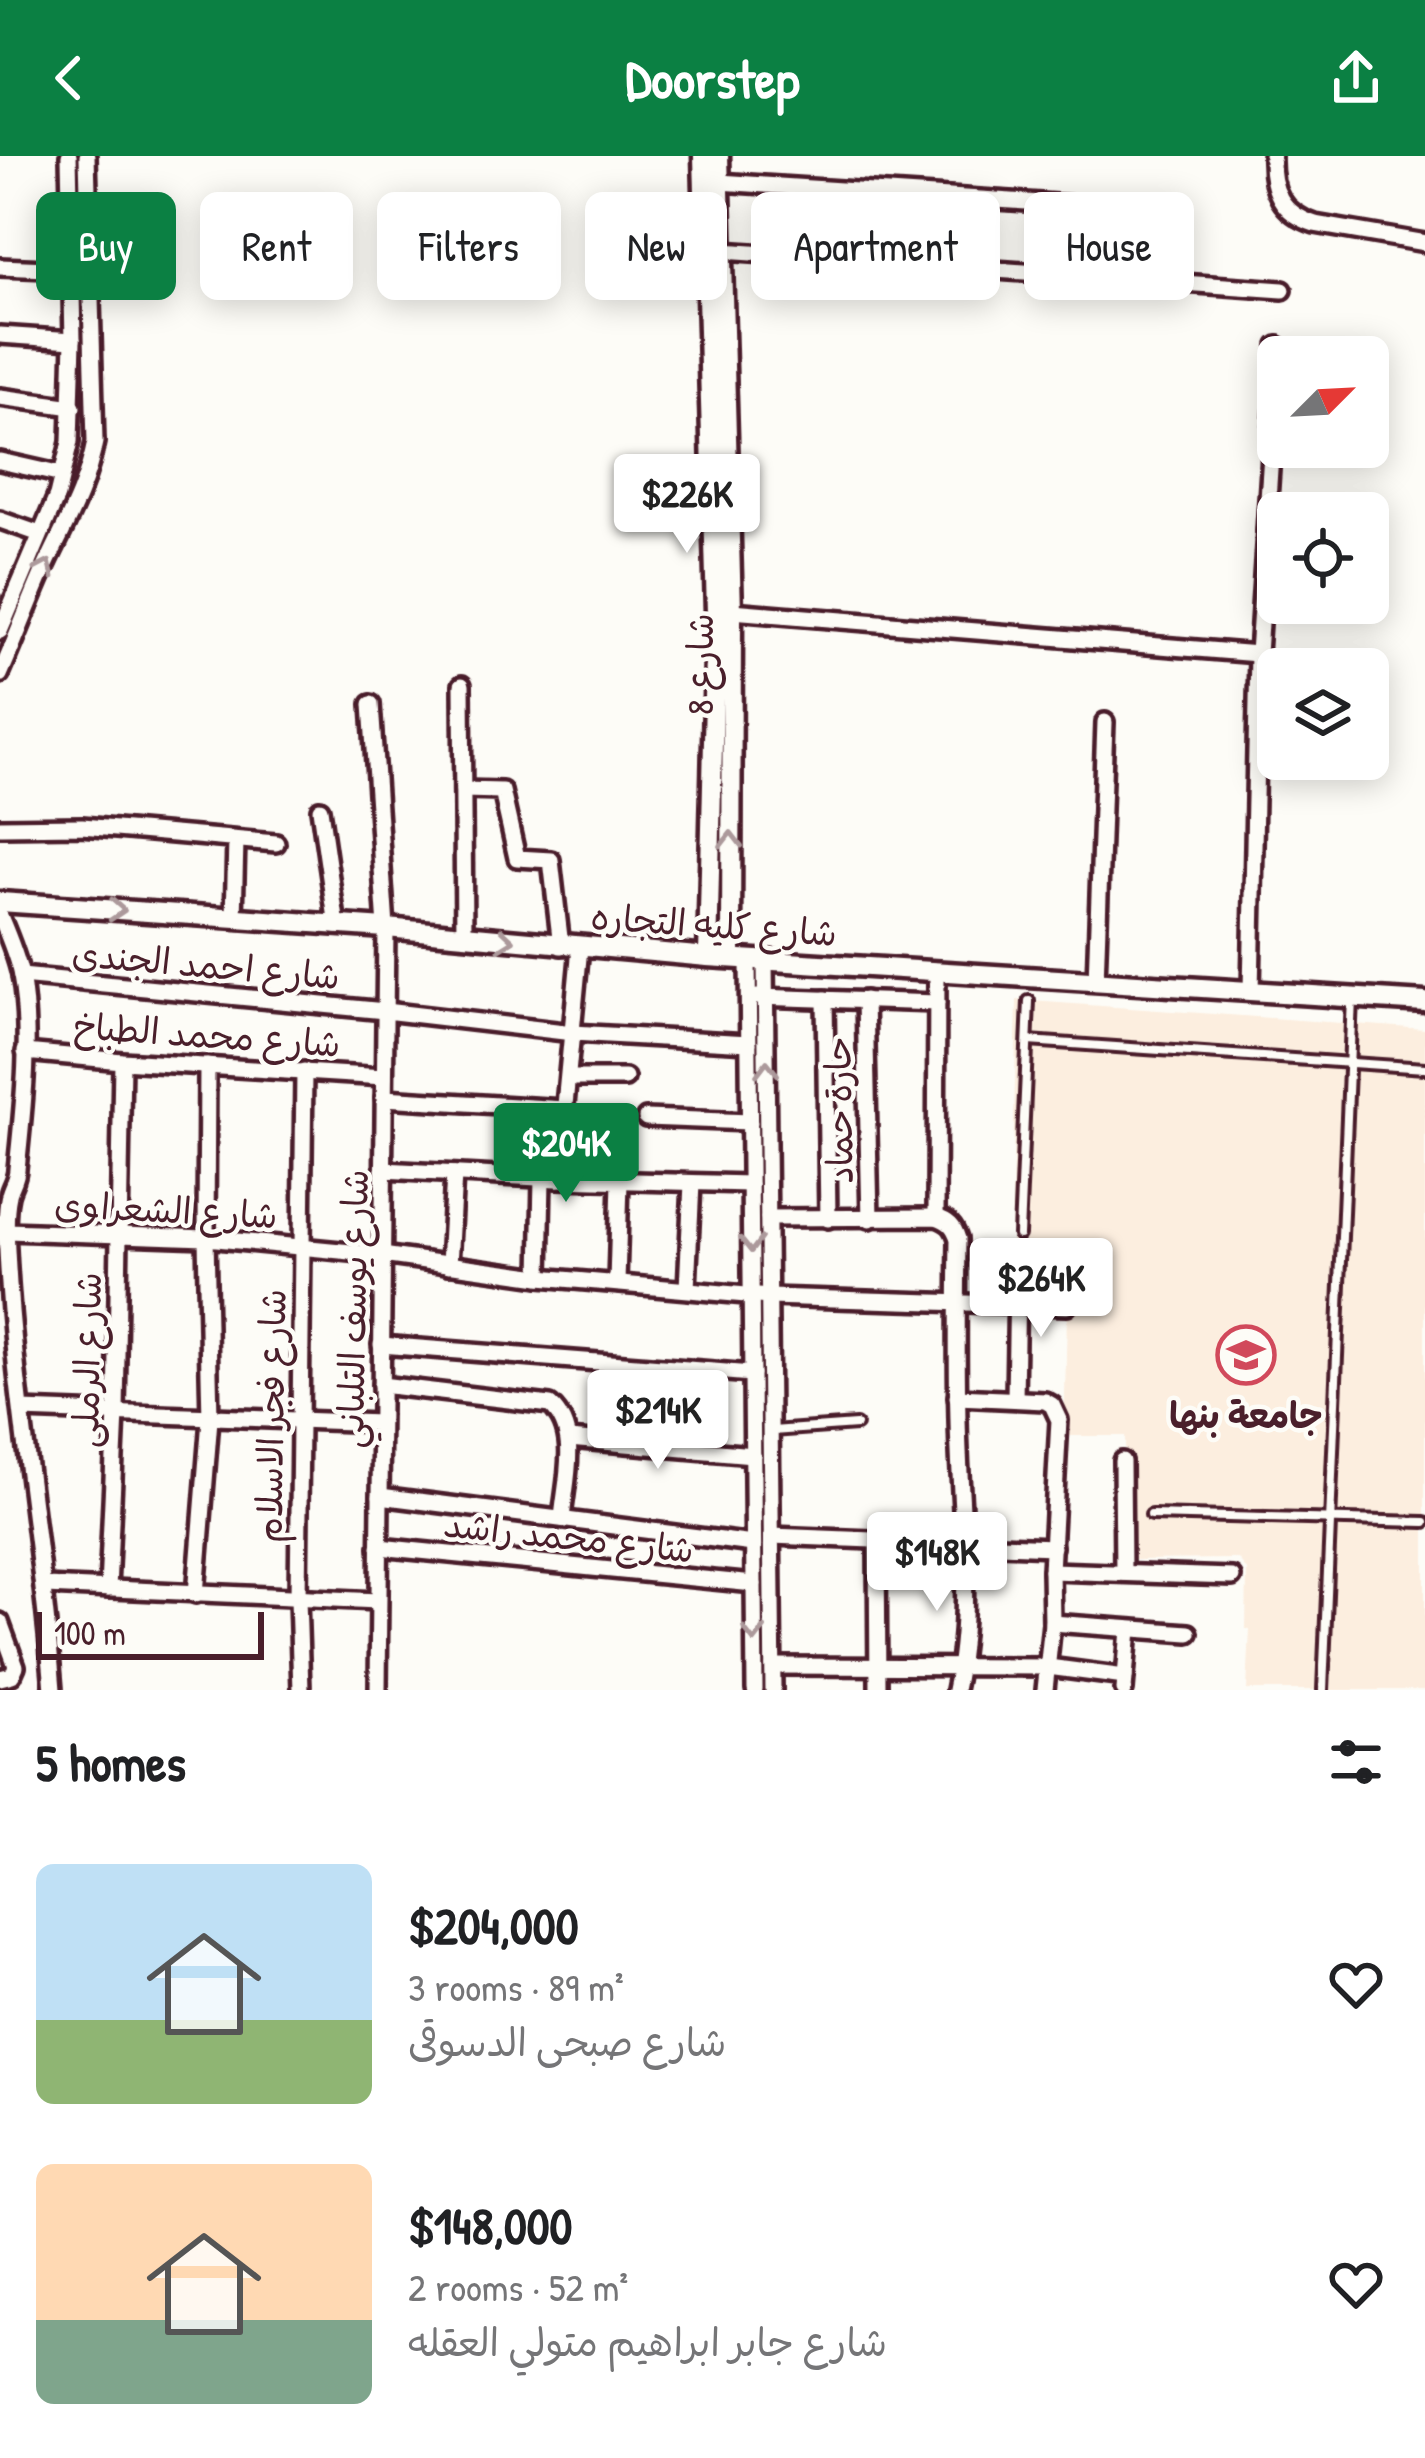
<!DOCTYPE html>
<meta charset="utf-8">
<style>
body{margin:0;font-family:"Patrick Hand","Playpen Sans Arabic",sans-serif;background:#f6f6f6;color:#202124;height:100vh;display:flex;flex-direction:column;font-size:45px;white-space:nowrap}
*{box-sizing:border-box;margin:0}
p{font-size:39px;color:#757577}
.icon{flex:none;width:66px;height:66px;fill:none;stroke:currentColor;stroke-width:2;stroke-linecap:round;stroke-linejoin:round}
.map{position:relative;height:1534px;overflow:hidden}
.panel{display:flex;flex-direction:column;background:#fff;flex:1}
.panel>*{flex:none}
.guide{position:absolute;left:36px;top:36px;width:1353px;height:108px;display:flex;gap:24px}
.needle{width:78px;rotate:66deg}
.buttons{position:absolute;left:1257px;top:180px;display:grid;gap:24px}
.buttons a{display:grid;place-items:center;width:132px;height:132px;border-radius:18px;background:#fff;box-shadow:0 6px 30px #0003;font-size:60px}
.scale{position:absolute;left:36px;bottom:30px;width:228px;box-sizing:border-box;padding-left:12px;border:6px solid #4a1f2b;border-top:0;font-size:33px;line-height:42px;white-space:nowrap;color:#4a1f2b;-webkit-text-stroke:9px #fdfcf7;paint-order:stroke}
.price{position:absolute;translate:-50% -102px;padding:0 27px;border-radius:12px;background:#fff;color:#222;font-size:39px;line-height:78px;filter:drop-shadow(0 3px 6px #0008)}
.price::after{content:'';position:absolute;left:50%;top:72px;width:36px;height:27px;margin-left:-18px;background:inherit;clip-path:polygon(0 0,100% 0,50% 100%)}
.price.on{background:#0b8043;color:#fff}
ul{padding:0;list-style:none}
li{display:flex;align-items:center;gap:36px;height:300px;padding:0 36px}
li span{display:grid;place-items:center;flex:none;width:336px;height:240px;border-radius:18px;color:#555}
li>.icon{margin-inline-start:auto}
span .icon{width:144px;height:144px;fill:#fffc;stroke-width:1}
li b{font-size:51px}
h2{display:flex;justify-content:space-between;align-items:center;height:144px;padding:0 36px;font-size:51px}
.tag{padding:0 42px;border-radius:18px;background:#fff;box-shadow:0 6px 30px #0003;font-size:42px;line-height:108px}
.tag.on{background:#0b8043;color:#fff}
header{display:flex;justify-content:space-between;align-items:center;height:156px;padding:0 36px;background:#0b8043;color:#fff;font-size:54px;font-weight:800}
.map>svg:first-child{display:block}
.built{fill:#fceedf}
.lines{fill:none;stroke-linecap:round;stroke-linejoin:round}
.service-casing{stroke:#4a1f2b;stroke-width:16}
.minor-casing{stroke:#4a1f2b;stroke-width:24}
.tertiary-casing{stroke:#4a1f2b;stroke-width:27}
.service{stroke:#fdfcf7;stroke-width:8}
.minor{stroke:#fdfcf7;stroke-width:15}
.tertiary{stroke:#fdfcf7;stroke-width:18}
.oneway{stroke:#ac999b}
.labels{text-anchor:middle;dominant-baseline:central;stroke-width:9;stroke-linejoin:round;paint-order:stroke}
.street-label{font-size:36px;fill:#4a1f2b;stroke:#fdfcf7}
.poi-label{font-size:36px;font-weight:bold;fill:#4a1f2b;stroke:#fdfcf7}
</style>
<header><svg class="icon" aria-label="back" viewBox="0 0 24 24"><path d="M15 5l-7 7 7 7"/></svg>Doorstep<svg class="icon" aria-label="share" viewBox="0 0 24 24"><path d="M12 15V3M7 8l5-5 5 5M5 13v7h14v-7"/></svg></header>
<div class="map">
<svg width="1425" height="1534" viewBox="0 0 1425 1534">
<rect width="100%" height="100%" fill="#fdfcf7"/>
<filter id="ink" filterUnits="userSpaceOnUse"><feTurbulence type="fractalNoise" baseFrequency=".00833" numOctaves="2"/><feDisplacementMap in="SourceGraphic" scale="24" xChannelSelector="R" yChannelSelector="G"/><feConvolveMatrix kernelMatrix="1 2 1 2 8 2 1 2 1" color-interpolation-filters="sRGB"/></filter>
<g filter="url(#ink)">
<!-- built -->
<path class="built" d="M1017,844l408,29v661h-178l3,-61h-4l1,-58 -9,-12 -112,1 -1,-124h-61l4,-164 -58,2z"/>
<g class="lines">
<defs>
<g id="service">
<path d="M1028,885l397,27"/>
<path d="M1019,1079l10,-234"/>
<path d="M772,1275l84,-6"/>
<path d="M1151,1359l274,7"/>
<path d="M1323,1534l29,-692"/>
</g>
<g id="minor">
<path d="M1272,0c-1,34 9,57 43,68l110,19"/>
<path d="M719,26l446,29"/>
<path d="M722,95l561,39"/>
<path d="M0,111l72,3"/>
<path d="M0,179l73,5"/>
<path d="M0,241l73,10"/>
<path d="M0,305l62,14"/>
<path d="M0,364l40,14"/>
<path d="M732,455l526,43"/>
<path d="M0,475l57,-135 13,-54 3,-102 -4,-184"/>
<path d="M0,519c15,-34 28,-69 43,-103 20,-44 43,-82 52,-130l-8,-286"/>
<path d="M462,529l2,251"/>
<path d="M371,548l15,224 -8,762"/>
<path d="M463,634l39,1 15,67 34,2 10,86"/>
<path d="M320,653l17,117"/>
<path d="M0,671l82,-1 194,17"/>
<path d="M0,760c8,19 17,40 21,60 11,58 2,135 -4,193 0,10 -6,17 -8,26 -4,18 -3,38 -2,55 7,147 35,293 46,440"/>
<path d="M234,762l2,-78"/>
<path d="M748,804l7,730"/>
<path d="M765,805l8,729"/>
<path d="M21,820l364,35 188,22 176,10"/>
<path d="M1096,826l9,-260"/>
<path d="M1251,835l7,-337 20,-308"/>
<path d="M757,841l180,6"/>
<path d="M825,843l3,220"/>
<path d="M865,844l5,219"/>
<path d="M25,896l97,9 262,16"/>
<path d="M569,922h56"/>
<path d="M384,942l180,11"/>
<path d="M646,962l104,4"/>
<path d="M383,1014l175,9 192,5"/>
<path d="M558,1023l22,-232"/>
<path d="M936,1061l1,-245"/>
<path d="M768,1062l168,-1c13,4 18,9 22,22 -1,71 -2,141 1,212 3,78 13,162 -4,239"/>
<path d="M7,1075l199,7 176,17 158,22 229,20 298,9"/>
<path d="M449,1109l5,-91"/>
<path d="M540,1121l2,-99"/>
<path d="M617,1126l3,-101"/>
<path d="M687,1133l5,-106"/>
<path d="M381,1189l371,29"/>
<path d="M381,1229l169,20c31,27 15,77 12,114"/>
<path d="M957,1241l88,4 7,4 7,15 -8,151 1,52 -7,67"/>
<path d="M1015,1243l2,-119"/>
<path d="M22,1254l358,13"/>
<path d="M569,1283l184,16"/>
<path d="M1122,1305l1,112"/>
<path d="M380,1340l373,48"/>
<path d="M771,1380l282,11"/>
<path d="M877,1385l1,149"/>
<path d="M379,1391l375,37"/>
<path d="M1051,1415l181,6"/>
<path d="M45,1430l333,15"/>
<path d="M108,1433l8,-176 6,-352"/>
<path d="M196,1438l14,-175 -4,-181 1,-172"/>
<path d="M0,1466l16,44 -4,9 -12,3"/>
<path d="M1052,1467l137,10"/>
<path d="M773,1510l275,1 77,10"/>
<path d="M301,1534l-3,-91 6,-528"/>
<path d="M1124,1534l5,-61"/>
</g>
<g id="tertiary">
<path d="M703,0l13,456 -8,345"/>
<path d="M719,0l13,455 -1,346"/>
<path d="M0,746l386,26 322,29 717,45"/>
</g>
</defs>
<!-- service casing -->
<use href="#service" class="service-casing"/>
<!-- minor casing -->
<use href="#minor" class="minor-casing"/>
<!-- tertiary casing -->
<use href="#tertiary" class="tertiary-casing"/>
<!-- service -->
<use href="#service" class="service"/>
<!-- minor -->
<use href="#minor" class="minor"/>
<!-- tertiary -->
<use href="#tertiary" class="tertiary"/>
</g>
<!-- one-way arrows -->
<defs><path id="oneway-chevron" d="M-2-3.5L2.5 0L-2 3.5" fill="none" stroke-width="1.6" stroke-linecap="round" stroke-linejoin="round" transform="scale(3)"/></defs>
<g class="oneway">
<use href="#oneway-chevron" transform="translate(46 412) rotate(-65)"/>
<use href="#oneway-chevron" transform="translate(731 684) rotate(-90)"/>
<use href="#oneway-chevron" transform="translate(117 754) rotate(4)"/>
<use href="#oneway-chevron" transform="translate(506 784) rotate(6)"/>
<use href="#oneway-chevron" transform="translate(767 913) rotate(-91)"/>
<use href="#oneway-chevron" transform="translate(751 1088) rotate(89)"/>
<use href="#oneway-chevron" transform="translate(754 1478) rotate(90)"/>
</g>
</g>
<!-- icons -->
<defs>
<symbol id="university-ring" viewBox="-11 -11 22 22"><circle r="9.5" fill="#fdfcf7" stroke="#d1495b" stroke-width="1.5"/><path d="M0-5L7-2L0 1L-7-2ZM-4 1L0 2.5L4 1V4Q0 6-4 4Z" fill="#d1495b"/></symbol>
</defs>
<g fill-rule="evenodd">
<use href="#university-ring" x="1213" y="1166" width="66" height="66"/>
</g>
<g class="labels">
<!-- street labels -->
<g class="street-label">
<text transform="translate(699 508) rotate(-90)">شارع 8</text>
<text transform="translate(714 768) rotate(4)">شارع كليه التجاره</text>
<text transform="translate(206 808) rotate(5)">شارع احمد الجندى</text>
<text transform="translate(207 878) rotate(4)">شارع محمد الطباخ</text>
<text transform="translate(838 954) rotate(-91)">حارة حماد</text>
<text transform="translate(166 1053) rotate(3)">شارع الشعراوى</text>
<text transform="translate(352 1153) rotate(-89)">شارع يوسف التلباني</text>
<text transform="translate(86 1204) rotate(-89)">شارع الرملى</text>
<text transform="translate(270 1260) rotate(-89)">شارع فجر الاسلام</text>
<text transform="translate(569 1380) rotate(6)">شارع محمد راشد</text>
</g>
<!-- poi labels -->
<g class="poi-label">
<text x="1246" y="1258">جامعة بنها</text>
</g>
</g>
</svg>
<div class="buttons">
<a><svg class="needle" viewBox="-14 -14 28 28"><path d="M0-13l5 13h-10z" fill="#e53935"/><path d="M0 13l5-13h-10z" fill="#757577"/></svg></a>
<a><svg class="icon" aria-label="locate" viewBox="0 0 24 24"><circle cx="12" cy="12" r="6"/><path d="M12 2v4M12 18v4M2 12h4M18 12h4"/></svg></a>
<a><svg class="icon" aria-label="layers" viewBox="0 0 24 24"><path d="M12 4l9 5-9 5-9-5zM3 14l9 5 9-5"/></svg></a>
</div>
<div class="scale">100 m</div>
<b class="price" style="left:687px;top:400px">$226K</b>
<b class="price on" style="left:566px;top:1049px">$204K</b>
<b class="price" style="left:1041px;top:1184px">$264K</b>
<b class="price" style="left:658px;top:1316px">$214K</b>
<b class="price" style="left:937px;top:1458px">$148K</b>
<div class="guide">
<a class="tag on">Buy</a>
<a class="tag">Rent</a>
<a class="tag">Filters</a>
<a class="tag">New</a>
<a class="tag">Apartment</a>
<a class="tag">House</a>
</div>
</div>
<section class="panel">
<h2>5 homes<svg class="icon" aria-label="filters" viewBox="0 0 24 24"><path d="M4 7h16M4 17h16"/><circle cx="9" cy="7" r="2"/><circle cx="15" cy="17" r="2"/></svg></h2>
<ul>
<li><span style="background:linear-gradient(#bfe0f5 65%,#8fb573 0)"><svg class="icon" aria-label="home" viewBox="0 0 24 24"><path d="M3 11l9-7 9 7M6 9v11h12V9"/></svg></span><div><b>$204,000</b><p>3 rooms · 89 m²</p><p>شارع صبحى الدسوقى</p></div><svg class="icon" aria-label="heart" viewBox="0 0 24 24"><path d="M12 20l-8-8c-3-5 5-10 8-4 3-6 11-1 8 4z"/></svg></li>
<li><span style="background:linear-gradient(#ffd9b3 65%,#7fa58c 0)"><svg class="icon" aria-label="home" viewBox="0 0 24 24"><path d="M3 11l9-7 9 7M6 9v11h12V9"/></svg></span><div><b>$148,000</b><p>2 rooms · 52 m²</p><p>شارع جابر ابراهيم متولي العقله</p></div><svg class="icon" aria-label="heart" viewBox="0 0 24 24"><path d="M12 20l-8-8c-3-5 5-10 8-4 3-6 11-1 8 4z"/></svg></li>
</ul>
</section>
